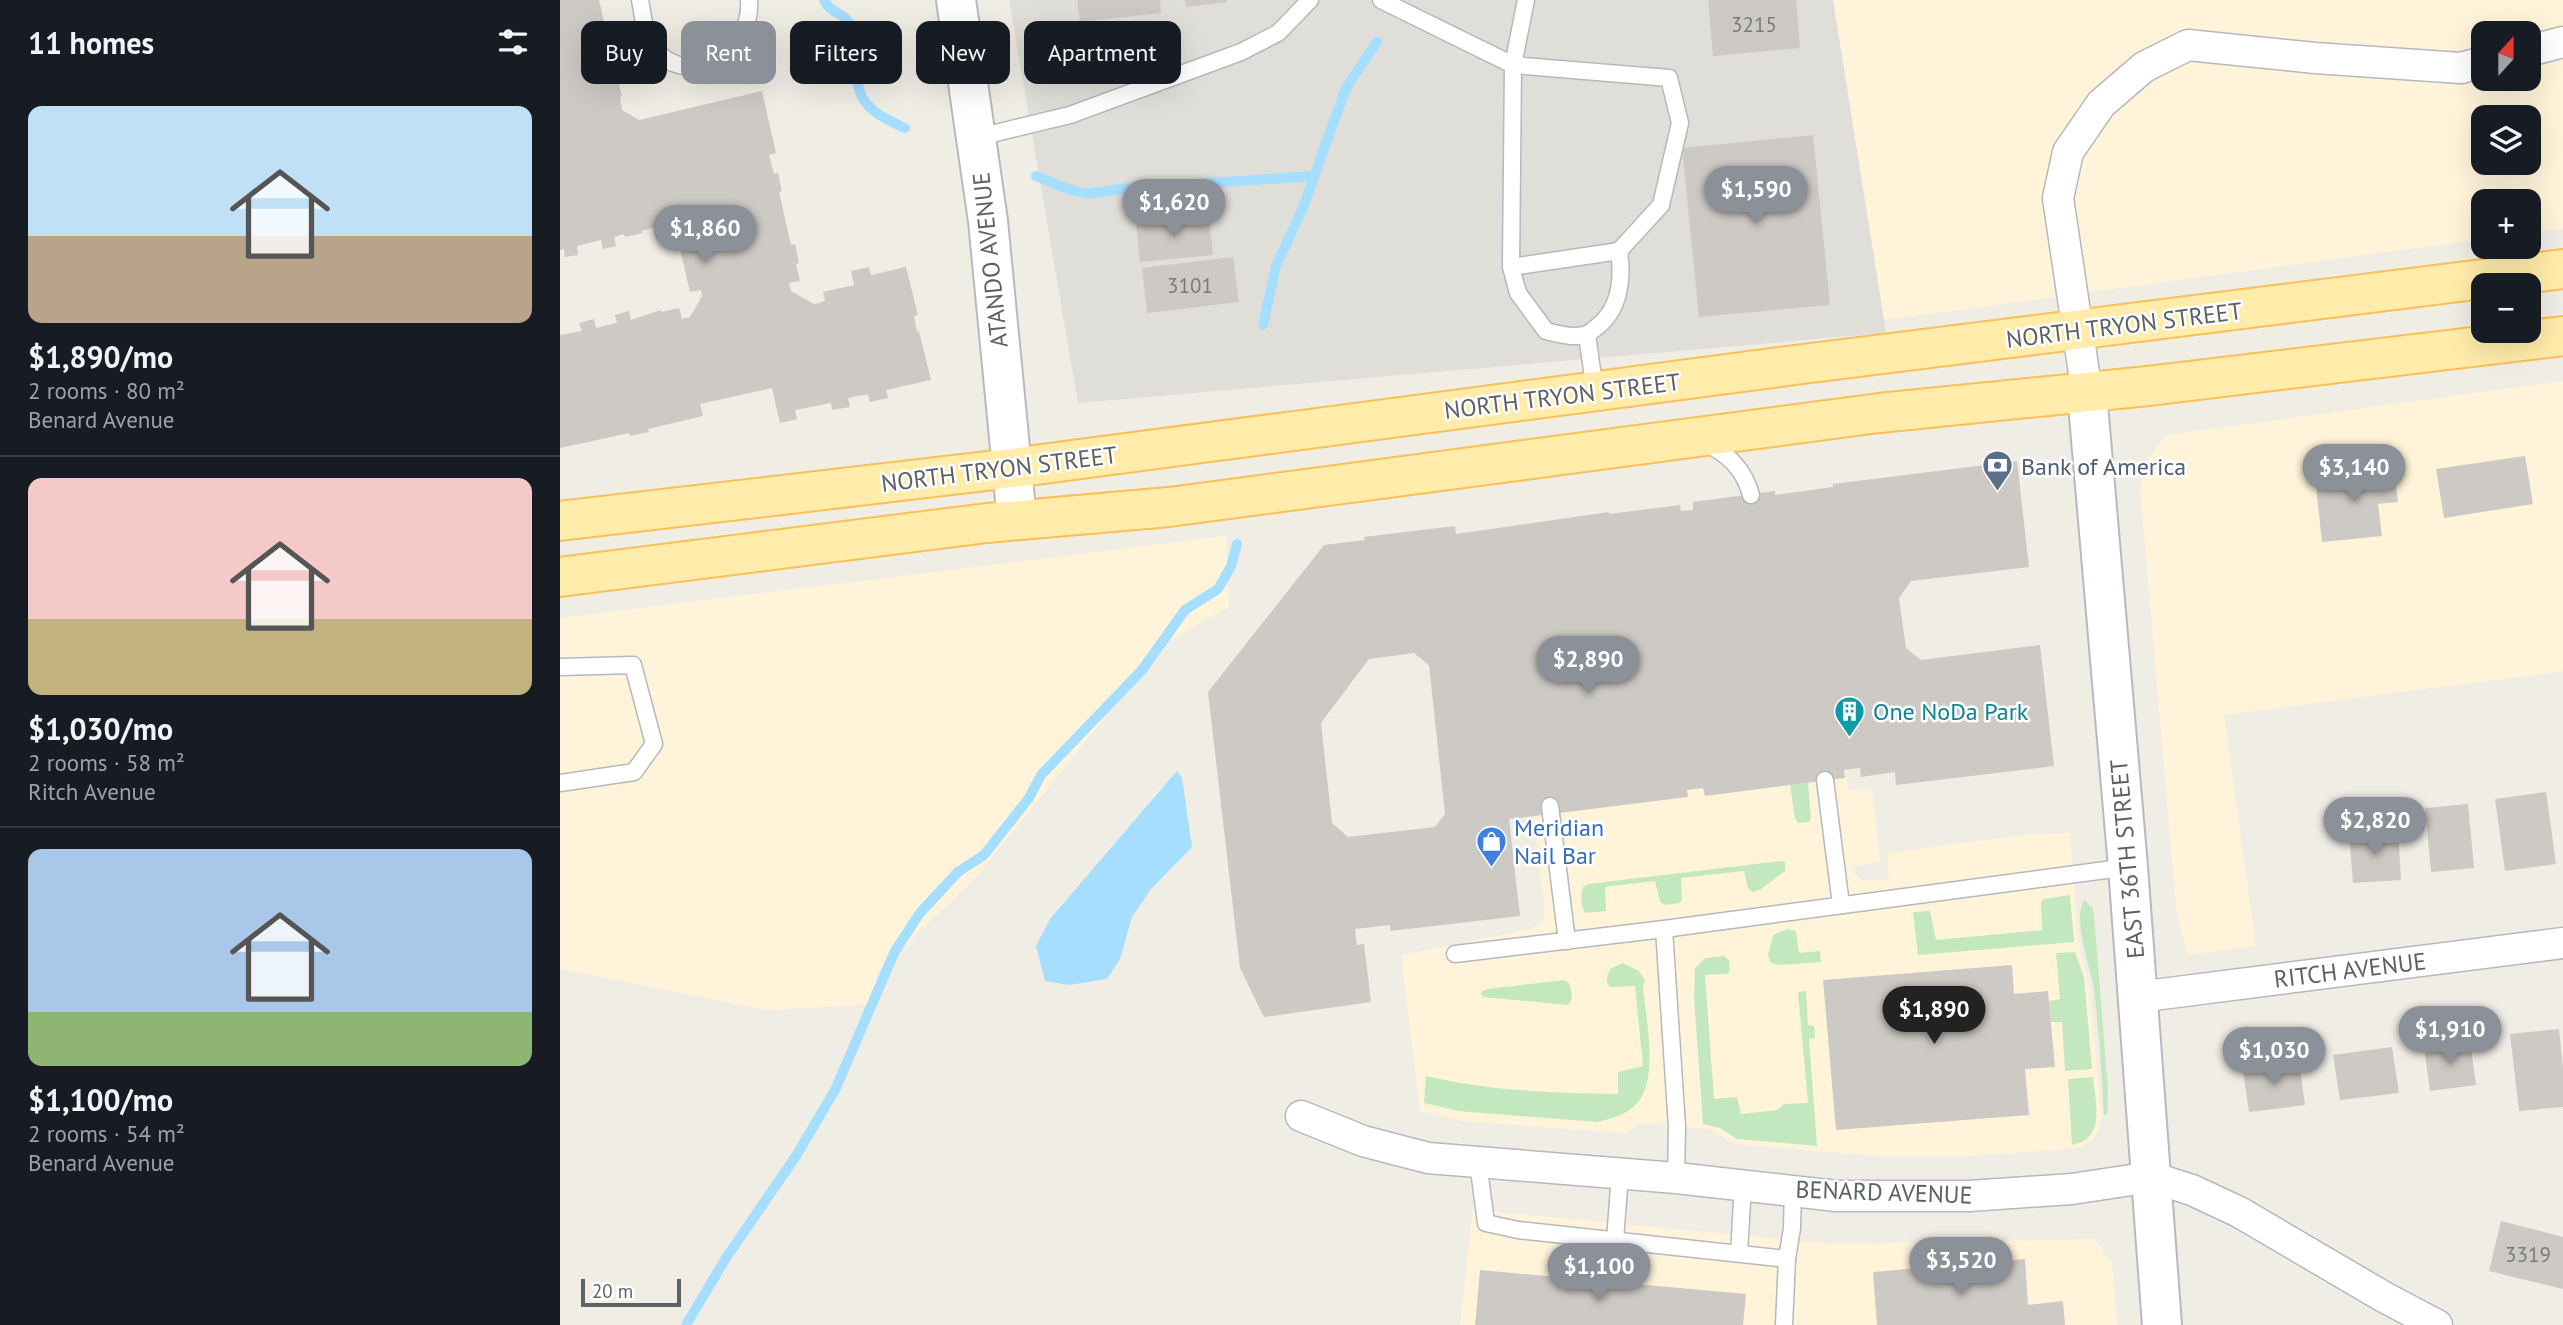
<!DOCTYPE html>
<meta charset="utf-8">
<style>
body{margin:0;font-family:"PT Sans",sans-serif;background:#242831;color:#f1f3f6;height:100vh;display:flex;flex-direction:column;font-size:26px;white-space:nowrap}
*{box-sizing:border-box;margin:0}
p{font-size:23px;color:#9ea1a6}
.icon{flex:none;width:38px;height:38px;fill:none;stroke:currentColor;stroke-width:2;stroke-linecap:round;stroke-linejoin:round}
.map{position:relative;flex:1;overflow:hidden}
.panel{display:flex;flex-direction:column;background:#171b24;width:560px}
.panel>*{flex:none}
.banner{position:absolute;left:21px;top:21px;width:665px;height:63px;display:flex;gap:14px}
.needle{width:46px;rotate:21deg}
.buttons{position:absolute;left:1911px;top:21px;display:grid;gap:14px}
.buttons a{display:grid;place-items:center;width:70px;height:70px;border-radius:14px;background:#171b24;box-shadow:0 7px 28px #0002;font-size:35px}
.scale{position:absolute;left:21px;bottom:18px;width:100px;box-sizing:border-box;padding-left:7px;border:4px solid #5c6166;border-top:0;font-size:19px;line-height:24px;white-space:nowrap;color:#5c6166;-webkit-text-stroke:5px #fff;paint-order:stroke}
.price{position:absolute;translate:-50% -60px;padding:0 16px;border-radius:24px;background:#8c9099;color:#fff;font-size:23px;line-height:46px;filter:drop-shadow(0 2px 4px #0008)}
.price::after{content:'';position:absolute;left:50%;top:42px;width:21px;height:16px;margin-left:-10px;background:inherit;clip-path:polygon(0 0,100% 0,50% 100%)}
.price.on{background:#222;color:#fff}
ul{padding:0;list-style:none}
li{display:grid;align-content:center;gap:14px;height:371px;padding:0 28px}
li+li{border-top:2px solid #363941}
li span{display:grid;place-items:center;height:217px;border-radius:14px;color:#555}
li>.icon{margin-inline-start:auto}
span .icon{width:126px;height:126px;fill:#fffc;stroke-width:1}
li b{font-size:30px}
h2{display:flex;justify-content:space-between;align-items:center;height:84px;padding:0 28px;font-size:30px}
.tag{padding:0 24px;border-radius:14px;background:#171b24;box-shadow:0 7px 28px #0002;font-size:24px;line-height:63px}
.tag.on{background:#8c9099;color:#fff}
main{display:flex;flex:1;min-height:0}
.map>svg:first-child{display:block}
.commercial{fill:#fff4da;fill-rule:evenodd}
.industrial{fill:#e0ded9}
.green{fill:#c3e8c0}
.water{fill:#a5deff}
.lines{fill:none;stroke-linecap:round;stroke-linejoin:round}
.stream{stroke:#a5deff;stroke-width:10}
.building{fill:#cdc9c4;fill-rule:evenodd}
.lane-casing{stroke:#b5b8bc;stroke-width:19}
.street-casing{stroke:#b5b8bc;stroke-width:33}
.secondary-casing{stroke:#b6babf;stroke-width:42}
.primary-casing{stroke:#f8c055;stroke-width:42}
.lane{stroke:#fff;stroke-width:16}
.street{stroke:#fff;stroke-width:30}
.secondary{stroke:#fff;stroke-width:38}
.primary{stroke:#ffecaa;stroke-width:38}
.labels{text-anchor:middle;dominant-baseline:central;stroke-width:5;stroke-linejoin:round;paint-order:stroke}
.number-label{font-size:21px;fill:#787b7e}
.street-label{font-size:24px;fill:#5c6166;stroke:#fff}
.service-label{font-size:24px;fill:#4e5e75;stroke:#fff;text-anchor:start}
.culture-label{font-size:24px;fill:#0d838f;stroke:#fff;text-anchor:start}
.shop-label{font-size:24px;fill:#366cbe;stroke:#fff;text-anchor:start}
</style>
<main>
<section class="panel">
<h2>11 homes<svg class="icon" aria-label="filters" viewBox="0 0 24 24"><path d="M4 7h16M4 17h16"/><circle cx="9" cy="7" r="2"/><circle cx="15" cy="17" r="2"/></svg></h2>
<ul>
<li><span style="background:linear-gradient(#bfe0f5 60%,#b9a48a 0)"><svg class="icon" aria-label="home" viewBox="0 0 24 24"><path d="M3 11l9-7 9 7M6 9v11h12V9"/></svg></span><div><b>$1,890/mo</b><p>2 rooms · 80 m²</p><p>Benard Avenue</p></div></li>
<li><span style="background:linear-gradient(#f6c9c9 65%,#c2b280 0)"><svg class="icon" aria-label="home" viewBox="0 0 24 24"><path d="M3 11l9-7 9 7M6 9v11h12V9"/></svg></span><div><b>$1,030/mo</b><p>2 rooms · 58 m²</p><p>Ritch Avenue</p></div></li>
<li><span style="background:linear-gradient(#a9c7e8 75%,#8fb573 0)"><svg class="icon" aria-label="home" viewBox="0 0 24 24"><path d="M3 11l9-7 9 7M6 9v11h12V9"/></svg></span><div><b>$1,100/mo</b><p>2 rooms · 54 m²</p><p>Benard Avenue</p></div></li>
</ul>
</section>
<div class="map">
<svg width="2003" height="1325" viewBox="0 0 2003 1325">
<rect width="100%" height="100%" fill="#f0ede5"/>
<!-- commercial -->
<g class="commercial">
<path d="M1273,0h730v229l-34,4v-32h-46v38l-599,81zM1923,33h46v46h-46zM1923,117h46v46h-46z"/>
<path d="M2003,381v290l-339,44 32,231 -69,9 -11,-49 -36,-418 9,-31 17,-22z"/>
<path d="M666,536l3,71 -63,35 -190,235 -99,96 -2,31 -108,6 -207,-41v-351z"/>
<path d="M1279,715l9,75 24,-2 8,74 -26,4 -1,7 9,7h24l3,-3 -2,-24 137,-18 46,-2 9,114 10,38 13,131 -4,16 -7,9 -10,6 -13,2 -100,7h-87l-138,-11 -8,-1 -26,-15 -61,-6 -9,1 -15,9 -163,-12 -41,-10 -19,-156 130,-26 10,-5 4,-12 -19,-158z"/>
<path d="M913,1210l361,34 261,-5 17,25 5,61h-657z"/>
</g>
<!-- industrial -->
<path class="industrial" d="M449,0h824l53,333 -808,70z"/>
<!-- green -->
<g class="green">
<path d="M1248,783l3,35 -2,4 -10,1 -4,-4 -5,-34z"/>
<path d="M1221,861l4,1v9l-24,18 -8,3 -5,-3 -4,-18 -63,7 1,21 -2,4 -15,2 -5,-3 -5,-21 -50,6 1,24 -20,2c-5,-5 -6,-19 -3,-26l5,-3z"/>
<path d="M1510,895l4,47 -156,13 -5,-43 17,-1 6,29 106,-10 -1,-27 2,-4z"/>
<path d="M1524,900l8,7 2,8 14,176 -1,24h-3c-2,-41 -5,-83 -10,-125 -3,-23 -22,-68 -10,-90z"/>
<path d="M1228,929l8,2 3,22 21,-2 1,11 -42,3 -9,-3 -2,-7 5,-20z"/>
<path d="M1515,952l9,25 8,92 -27,2 -3,-49h-11l-2,-21 11,-2 -4,-46z"/>
<path d="M1164,956l5,4 1,11 -3,3 -22,1 9,124 23,-2 4,17 36,-4 7,-6 24,-1 -10,-111 8,-1 2,34 6,1 1,12 -6,1 8,107 -80,-7 -17,-11 -17,-4 -9,-127 1,-29 10,-10z"/>
<path d="M1063,963l16,8 6,9 -2,7c3,32 18,100 -11,121 -10,8 -23,11 -35,14l-139,-11 -34,-8 2,-27c63,15 127,17 192,18v-22l25,-6 -8,-80 -25,1c-5,-6 -3,-11 0,-18z"/>
<path d="M1004,980l6,4 2,15 -4,6 -85,-8 -2,-3 1,-3 5,-2z"/>
<path d="M1533,1077c2,25 14,62 -21,68l-4,-66z"/>
</g>
<!-- water -->
<path class="water" d="M617,771l5,7 10,69 -41,42 -19,28 -12,42 -13,20 -38,6 -24,-4 -9,-35 14,-27z"/>
<g class="lines">
<!-- stream -->
<g class="stream">
<path d="M264,0c5,12 17,12 24,21 5,8 5,19 5,27 4,49 6,60 52,80"/>
<path d="M476,176c36,15 43,22 83,13l194,-13"/>
<path d="M703,325l13,-59 26,-56 44,-122 31,-46"/>
<path d="M126,1325l40,-67 70,-102 39,-66 60,-139 25,-38 38,-41 26,-17 45,-57 12,-23 101,-105 43,-60 33,-21 13,-23 6,-22"/>
</g>
</g>
<!-- building -->
<g class="building">
<path d="M0,0h39l10,45 4,-1 4,18h-4l9,34 -2,1 2,13 17,10 123,-29 14,62 -7,2 5,19 4,-1 4,18 -3,1 12,53 4,-1 4,19 -3,1 4,17 -11,2 2,8 23,13 6,-1 5,-3 -2,-8 31,-7 -3,-14 18,-4 2,8 35,-8 12,48 -4,1 3,16 2,-1 12,49 -45,10 2,8 -18,4 -2,-8 -20,4 2,9 -18,3 -1,-7 -36,7 2,9 -17,4 -8,-35 -72,16 3,12 -55,13 1,3 -19,4 -1,-3 -69,15v-113l22,-4 -3,-8 15,-4 2,9 21,-5 -2,-8 14,-4 2,9 30,-10v2l18,-4 3,11 8,-2 12,-21 -1,-6 -11,2 -13,-56 11,-2 -2,-7 -21,-13 -7,2 2,10 -18,5 1,2 -18,4 -1,-3 -10,3 2,9 -13,3 -2,-9 -24,6 1,9 -13,2 -1,-8 -4,1z"/>
<path d="M517,0h83l1,13 -81,9z"/>
<path d="M625,0h42v2l-41,5z"/>
<path d="M1148,0h88l4,48 -87,8z"/>
<path d="M1253,135l17,170 -131,12 -17,-169z"/>
<path d="M649,216l4,39 -73,7 -4,-39z"/>
<path d="M673,257l6,45 -92,11 -5,-45z"/>
<path d="M1965,456l8,48 -89,14 -8,-49z"/>
<path d="M1457,461l12,106 -118,14 -12,17 7,50 15,12 119,-15 14,121 -158,19 -1,-13 -34,5 -1,-9 -16,2 1,8 -55,7 -85,11 -2,-8 -16,2 1,7 -129,16 -2,-8 -16,2 1,8 -33,4 11,97 -130,15v-6l-35,4 2,16 7,-1 7,58 -107,15 -24,-49 -32,-276 116,-147 41,-5 -1,-3 91,-11 1,8 153,-22v2l71,-9 1,6 12,-1v-8l82,-11v4l58,-8v-3zM854,653l15,12 16,149 -10,13 -87,10 -16,-14 -11,-100 48,-64z"/>
<path d="M1834,469l4,33 -20,2 4,32 -60,6 -7,-65z"/>
<path d="M1986,792l10,72 -51,7 -10,-72z"/>
<path d="M1908,804l6,64 -43,4 -6,-64z"/>
<path d="M1838,831l3,49 -48,3 -4,-49z"/>
<path d="M1452,965l2,29 34,-3 7,76 -30,2 4,46 -193,15 -13,-150z"/>
<path d="M1999,1029l4,39v39l-44,4 -9,-77z"/>
<path d="M1910,1041l6,44 -46,6 -6,-44z"/>
<path d="M1832,1047l7,46 -59,7 -7,-45z"/>
<path d="M1739,1062l6,43 -56,7 -6,-42z"/>
<path d="M1941,1221l62,16v52l-74,-18z"/>
<path d="M1465,1259l3,46 35,-4 2,24h-188l-4,-53z"/>
<path d="M920,1270l266,24 -3,31h-268z"/>
</g>
<g class="lines">
<defs>
<g id="lane">
<path d="M80,0c3,14 4,36 13,47 35,45 100,5 96,-47"/>
<path d="M821,0l132,65 -2,202 7,26 28,38c13,3 26,7 38,4 5,-1 9,-5 14,-9 22,-18 25,-48 21,-75l-108,16"/>
<path d="M966,0l-13,65 156,13 11,45 -19,82 -42,46"/>
<path d="M415,138l95,-23 171,-63 37,-19 32,-33"/>
<path d="M1027,335l8,56"/>
<path d="M1145,443c23,11 39,26 46,52"/>
<path d="M0,667l73,-2 21,79 -20,28 -74,11"/>
<path d="M1265,780l16,125"/>
<path d="M990,806l17,135"/>
<path d="M1104,929l13,198 -1,51"/>
<path d="M895,954l209,-25 464,-62"/>
<path d="M918,1162l8,61 32,7 269,29 -3,66"/>
<path d="M1055,1240l5,-66"/>
<path d="M1179,1253l4,-68"/>
<path d="M1227,1259l5,-31 1,-37"/>
</g>
<g id="street">
<path d="M1969,51l34,-9"/>
<path d="M1527,393l-29,-195 10,-46 33,-48 43,-37 44,-22 127,13 146,10 22,-6"/>
<path d="M1578,997l425,-54"/>
<path d="M741,1116l62,25 65,17 248,20 161,18h132l103,-7 79,-12 41,13 47,22 145,85 53,28"/>
</g>
<g id="secondary">
<path d="M396,0l32,221 29,299"/>
<path d="M1527,393l41,474 34,458"/>
</g>
<g id="primary">
<path d="M0,521l452,-53 783,-103 768,-96"/>
<path d="M0,577l427,-54 182,-16 710,-94 269,-27 415,-50"/>
</g>
</defs>
<!-- lane casing -->
<use href="#lane" class="lane-casing"/>
<!-- street casing -->
<use href="#street" class="street-casing"/>
<!-- secondary casing -->
<use href="#secondary" class="secondary-casing"/>
<!-- primary casing -->
<use href="#primary" class="primary-casing"/>
<!-- lane -->
<use href="#lane" class="lane"/>
<!-- street -->
<use href="#street" class="street"/>
<!-- secondary -->
<use href="#secondary" class="secondary"/>
<!-- primary -->
<use href="#primary" class="primary"/>
</g>
<!-- icons -->
<defs>
<symbol id="bank-pin" viewBox="-11 -11 22 30"><path d="M0 17L-7.5 6A9.5 9.5 0 1 1 7.5 6Z" fill="#5c6f8a" stroke="#fff"/><path d="M-6-4H6V4H-6ZM0-2.3a2.3 2.3 0 1 0 0 4.6a2.3 2.3 0 1 0 0-4.6Z" fill="#fff"/></symbol>
<symbol id="building-pin" viewBox="-11 -11 22 30"><path d="M0 17L-7.5 6A9.5 9.5 0 1 1 7.5 6Z" fill="#0f9aa8" stroke="#fff"/><path d="M-4-6H4V6H1V3H-1V6H-4ZM-2.5-4.3h1.7v1.8h-1.7ZM.8-4.3h1.7v1.8H.8ZM-2.5-1h1.7V.8h-1.7ZM.8-1h1.7V.8H.8Z" fill="#fff"/></symbol>
<symbol id="shop-pin" viewBox="-11 -11 22 30"><path d="M0 17L-7.5 6A9.5 9.5 0 1 1 7.5 6Z" fill="#3f7fe0" stroke="#fff"/><path d="M-5-2.5h2.3a2.7 3.5 0 0 1 5.4 0H5L5.5 6h-11ZM-1.5-2.5h3a1.5 2.3 0 0 0-3 0Z" fill="#fff"/></symbol>
</defs>
<g fill-rule="evenodd">
<use href="#bank-pin" x="1420" y="448" width="35" height="47"/>
<use href="#building-pin" x="1272" y="694" width="35" height="47"/>
<use href="#shop-pin" x="914" y="824" width="35" height="47"/>
</g>
<g class="labels">
<!-- number labels -->
<g class="number-label">
<text x="1194" y="24">3215</text>
<text x="630" y="285">3101</text>
<text x="1968" y="1254">3319</text>
</g>
<!-- street labels -->
<g class="street-label">
<text transform="translate(430 260) rotate(-96)">ATANDO AVENUE</text>
<text transform="translate(1564 325) rotate(-7)">NORTH TRYON STREET</text>
<text transform="translate(1002 396) rotate(-7)">NORTH TRYON STREET</text>
<text transform="translate(439 469) rotate(-7)">NORTH TRYON STREET</text>
<text transform="translate(1567 859) rotate(-95)">EAST 36TH STREET</text>
<text transform="translate(1790 970) rotate(-7)">RITCH AVENUE</text>
<text transform="translate(1324 1192) rotate(2)">BENARD AVENUE</text>
</g>
<!-- service labels -->
<g class="service-label">
<text x="1461" y="466">Bank of America</text>
</g>
<!-- culture labels -->
<g class="culture-label">
<text x="1313" y="711">One NoDa Park</text>
</g>
<!-- shop labels -->
<g class="shop-label">
<text x="954" y="827">Meridian<tspan x="954" dy="28">Nail Bar</tspan></text>
</g>
</g>
</svg>
<div class="buttons">
<a><svg class="needle" viewBox="-14 -14 28 28"><path d="M0-13l5 13h-10z" fill="#e53935"/><path d="M0 13l5-13h-10z" fill="#9ea1a6"/></svg></a>
<a><svg class="icon" aria-label="layers" viewBox="0 0 24 24"><path d="M12 4l9 5-9 5-9-5zM3 14l9 5 9-5"/></svg></a>
<a>+</a>
<a>−</a>
</div>
<div class="scale">20 m</div>
<b class="price" style="left:1196px;top:226px">$1,590</b>
<b class="price" style="left:614px;top:239px">$1,620</b>
<b class="price" style="left:145px;top:265px">$1,860</b>
<b class="price" style="left:1794px;top:504px">$3,140</b>
<b class="price" style="left:1028px;top:696px">$2,890</b>
<b class="price" style="left:1815px;top:857px">$2,820</b>
<b class="price on" style="left:1374px;top:1046px">$1,890</b>
<b class="price" style="left:1890px;top:1066px">$1,910</b>
<b class="price" style="left:1714px;top:1087px">$1,030</b>
<b class="price" style="left:1401px;top:1297px">$3,520</b>
<b class="price" style="left:1039px;top:1303px">$1,100</b>
<div class="banner">
<a class="tag">Buy</a>
<a class="tag on">Rent</a>
<a class="tag">Filters</a>
<a class="tag">New</a>
<a class="tag">Apartment</a>
</div>
</div>
</main>
